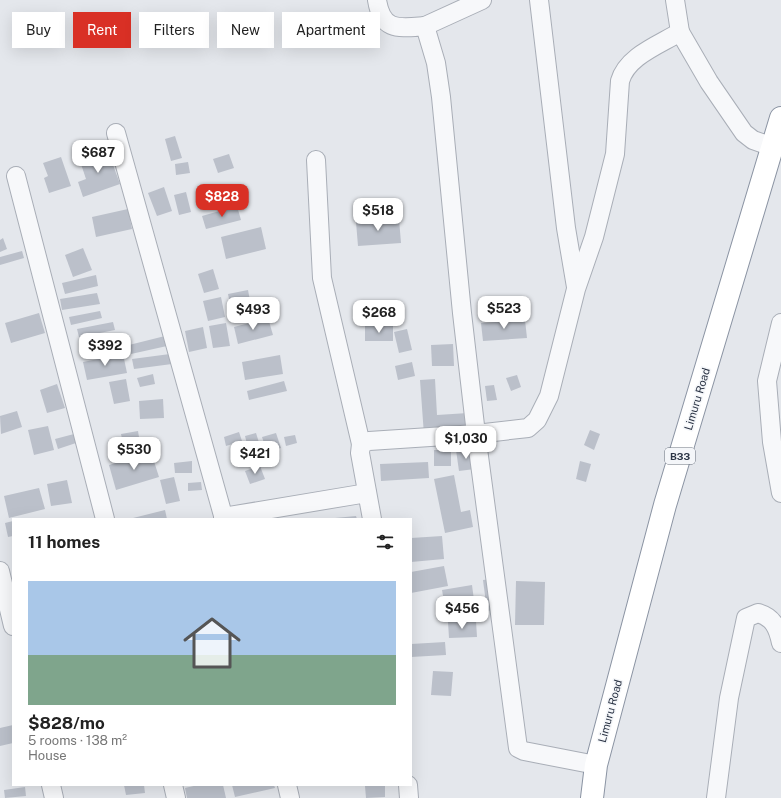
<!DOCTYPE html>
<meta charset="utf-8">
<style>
body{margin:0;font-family:"Public Sans",sans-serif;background:#f2f2f2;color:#222;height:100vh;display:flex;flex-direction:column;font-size:15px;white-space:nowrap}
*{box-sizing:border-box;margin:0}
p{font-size:13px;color:#767676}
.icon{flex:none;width:22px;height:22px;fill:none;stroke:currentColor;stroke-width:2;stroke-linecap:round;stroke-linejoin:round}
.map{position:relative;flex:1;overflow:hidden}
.panel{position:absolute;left:12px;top:518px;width:400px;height:268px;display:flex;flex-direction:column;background:#fff;border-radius:0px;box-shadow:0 4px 16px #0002}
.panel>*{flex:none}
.banner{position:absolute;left:12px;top:12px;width:400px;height:36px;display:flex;gap:8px}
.price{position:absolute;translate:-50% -34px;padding:0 9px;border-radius:8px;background:#fff;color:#222;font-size:13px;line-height:26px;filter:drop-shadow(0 1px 2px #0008)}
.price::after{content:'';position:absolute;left:50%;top:24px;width:12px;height:9px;margin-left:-6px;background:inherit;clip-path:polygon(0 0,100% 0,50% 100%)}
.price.selected{background:#d93025;color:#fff}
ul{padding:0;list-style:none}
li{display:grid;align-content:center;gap:8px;height:212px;padding:0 16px}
li span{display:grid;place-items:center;height:124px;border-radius:0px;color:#555}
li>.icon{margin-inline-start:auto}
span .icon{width:72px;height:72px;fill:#fffc;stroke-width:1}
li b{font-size:17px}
h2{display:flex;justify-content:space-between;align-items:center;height:48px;padding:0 16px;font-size:17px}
.chip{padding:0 14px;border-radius:0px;background:#fff;box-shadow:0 4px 16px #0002;font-size:14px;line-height:36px}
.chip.selected{background:#d93025;color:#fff}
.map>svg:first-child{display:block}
.building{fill:#bbc0ca}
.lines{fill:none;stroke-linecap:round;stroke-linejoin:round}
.minor-casing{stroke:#a9aeb7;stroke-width:20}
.highway-casing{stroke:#8b94a3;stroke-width:24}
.minor{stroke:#f7f8fa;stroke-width:18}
.highway{stroke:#fff;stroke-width:22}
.labels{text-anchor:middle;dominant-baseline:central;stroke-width:3;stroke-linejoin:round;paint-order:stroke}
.shield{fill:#f4f6f9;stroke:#676e7b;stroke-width:1}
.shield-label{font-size:10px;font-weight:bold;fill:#2b3445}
.street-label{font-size:11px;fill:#2b3445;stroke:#f4f6f9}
</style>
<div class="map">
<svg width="781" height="798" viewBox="0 0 781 798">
<rect width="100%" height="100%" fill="#e4e7ec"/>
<!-- building -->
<g class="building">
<path d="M175,136l7,22 -11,3 -6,-22z"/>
<path d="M108,151l12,33 -37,13 -5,-15 8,-3 -6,-18z"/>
<path d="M229,154l5,14 -16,5 -5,-14z"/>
<path d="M61,157l10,29 -22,7 -5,-15 4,-2 -5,-13z"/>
<path d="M188,162l2,11 -14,2 -1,-11z"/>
<path d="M164,187l8,24 -15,5 -9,-23z"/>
<path d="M186,192l5,20 -12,3 -5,-20z"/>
<path d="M237,206l4,14 -35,9 -4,-13z"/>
<path d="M128,209l4,20 -36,8 -4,-20z"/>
<path d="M399,219l2,24 -43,3 -2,-24z"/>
<path d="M261,227l5,22 -40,10 -5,-22z"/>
<path d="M3,238l4,11 -7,3v-12z"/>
<path d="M83,248l9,22 -19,7 -8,-22z"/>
<path d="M22,251l2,7 -24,7v-8z"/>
<path d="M213,269l6,20 -15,4 -6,-19z"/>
<path d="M96,275l2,11 -33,8 -3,-11z"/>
<path d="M248,290l4,21 -20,3 -4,-20z"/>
<path d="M97,293l3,11 -38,6 -2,-11z"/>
<path d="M221,297l4,20 -17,4 -5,-20z"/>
<path d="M402,302l1,9 -40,4 -1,-10z"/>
<path d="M100,311l2,7 -31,7 -2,-8z"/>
<path d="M39,313l6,20 -34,10 -6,-20z"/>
<path d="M268,318l5,17 -35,9 -4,-17z"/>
<path d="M525,320l2,18 -44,3 -2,-18z"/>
<path d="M113,322l2,8 -36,7 -2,-8z"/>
<path d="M226,323l4,23 -17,2 -4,-22z"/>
<rect x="365" y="326" width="28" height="15"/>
<path d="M203,327l4,21 -18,4 -4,-21z"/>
<path d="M407,329l5,21 -13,3 -5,-21z"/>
<path d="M165,336l2,10 -36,8 -2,-9z"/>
<path d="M121,339l1,10 -39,5 -2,-11z"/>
<path d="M453,344l1,22h-22l-1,-21z"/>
<path d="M123,354l4,19 -40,7 -4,-18z"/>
<path d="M170,354l2,10 -38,5 -2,-10z"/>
<path d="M280,355l3,19 -38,6 -3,-18z"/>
<path d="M412,362l3,14 -17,4 -3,-14z"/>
<path d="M153,374l2,10 -15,3 -3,-9z"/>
<path d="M517,375l4,12 -10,4 -5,-13z"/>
<path d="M126,379l4,22 -16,3 -5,-22z"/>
<path d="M435,379l2,36 31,-2 2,19 -46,3 -4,-55z"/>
<path d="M284,381l3,10 -38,9 -2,-9z"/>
<path d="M57,384l8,24 -18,5 -7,-23z"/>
<path d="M494,385l3,15 -10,1 -2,-15z"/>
<path d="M163,399l1,19 -24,1 -1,-18z"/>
<path d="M17,411l5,16 -21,7 -1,-18z"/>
<path d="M48,426l6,24 -20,5 -6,-25z"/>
<path d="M590,430l10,4 -6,16 -10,-5z"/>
<path d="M138,431l3,19 -16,3 -4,-19z"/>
<path d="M239,432l3,9 -16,5 -2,-9z"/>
<path d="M256,433l6,19 -12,4 -5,-20z"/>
<path d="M276,433l5,15 -14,4 -5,-15z"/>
<path d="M74,434l2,9 -18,6 -3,-10z"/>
<path d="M295,435l2,8 -11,3 -2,-9z"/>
<path d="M472,448l3,21 -16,2 -3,-21z"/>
<rect x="434" y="450" width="17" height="16"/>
<path d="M151,452l8,25 -43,13 -7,-25z"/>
<path d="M192,461v12h-17l-1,-10z"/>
<path d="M580,461l11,3 -5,18 -10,-3z"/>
<path d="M428,462l1,16 -48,3 -1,-17z"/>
<path d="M260,466l5,13 -15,5 -5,-13z"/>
<path d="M454,475l7,37 9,-2 3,17 -28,6 -11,-54z"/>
<path d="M174,477l6,24 -14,3 -6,-24z"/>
<path d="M67,480l5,23 -21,3 -4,-22z"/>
<path d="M201,482l1,8 -14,1v-8z"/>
<path d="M39,488l6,21 -36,9 -5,-22z"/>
<path d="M165,510l2,9h-34v-1z"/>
<path d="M356,516l1,3h-22v-1z"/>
<path d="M13,521v15l-5,1 -3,-14z"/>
<path d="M442,536l2,23 -33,3v-24z"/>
<path d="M444,566l4,20 -37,7v-21z"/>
<path d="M491,579l3,31 -7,1 -4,-31z"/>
<path d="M516,581l29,1 -1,43h-29z"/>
<path d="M472,585l3,23 -29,5 -4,-23z"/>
<path d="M476,621l1,16 -28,1 -1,-16z"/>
<path d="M445,642l1,13 -35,2v-13z"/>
<path d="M433,671l20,1 -2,24 -20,-1z"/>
<path d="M13,725v18l-13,3v-18z"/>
<path d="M124,785h20l1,8 -19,2z"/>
<path d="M198,785h25l3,13h-39l-2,-10z"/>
<path d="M232,785h42l1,3 -40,9z"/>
<path d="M365,786h20v11l-19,1z"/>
<path d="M25,787l1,9 -21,2 -1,-8z"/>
</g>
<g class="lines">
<defs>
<g id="minor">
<path d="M377,0c5,32 22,28 48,26l11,37 5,34 21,216 14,121 42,314 6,3 72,14"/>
<path d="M539,0l27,228 10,59"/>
<path d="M675,0l5,32"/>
<path d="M425,26l57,-26"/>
<path d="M116,133l108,386"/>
<path d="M316,160l6,118 39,166"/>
<path d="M16,176l89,343"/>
<path d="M781,323l-14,58 5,61 9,51"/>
<path d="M223,517l144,-24"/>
<path d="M372,519l-12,-66 1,-9 8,-3 107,-7 52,-6 9,-8 12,-24 27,-107 18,-52 21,-83 5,-73c7,-25 39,-36 60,-49l29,50 35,51 9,7 20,7"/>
<path d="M0,571l13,55"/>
<path d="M51,785l3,13"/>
<path d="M173,785l3,13"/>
<path d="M287,785l3,13"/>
<path d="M408,785l1,13"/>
<path d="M716,798l13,-100 17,-80 12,-5c15,4 20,15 23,30"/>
</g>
<path id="highway" d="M592,798l4,-33 69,-260 116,-387"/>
</defs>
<!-- minor casing -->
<use href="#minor" class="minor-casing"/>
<!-- highway casing -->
<use href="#highway" class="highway-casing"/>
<!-- minor -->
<use href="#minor" class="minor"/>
<!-- highway -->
<use href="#highway" class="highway"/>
</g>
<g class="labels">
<!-- shield labels -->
<rect class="shield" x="665" y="448" width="30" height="16" rx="3"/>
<g class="shield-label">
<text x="680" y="456">B33</text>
</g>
<!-- street labels -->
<g class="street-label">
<text transform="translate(697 399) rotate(-73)">Limuru Road</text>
<text transform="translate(610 711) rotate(-75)">Limuru Road</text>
</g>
</g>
</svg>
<b class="price" style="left:98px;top:174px">$687</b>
<b class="price selected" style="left:222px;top:218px">$828</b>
<b class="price" style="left:378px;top:232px">$518</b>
<b class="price" style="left:504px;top:330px">$523</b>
<b class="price" style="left:253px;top:331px">$493</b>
<b class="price" style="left:379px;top:334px">$268</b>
<b class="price" style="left:105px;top:367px">$392</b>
<b class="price" style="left:466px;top:460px">$1,030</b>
<b class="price" style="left:134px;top:471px">$530</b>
<b class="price" style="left:255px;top:475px">$421</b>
<b class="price" style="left:462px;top:630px">$456</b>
<div class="banner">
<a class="chip">Buy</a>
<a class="chip selected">Rent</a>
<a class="chip">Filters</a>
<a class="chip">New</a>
<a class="chip">Apartment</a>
</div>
<section class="panel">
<h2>11 homes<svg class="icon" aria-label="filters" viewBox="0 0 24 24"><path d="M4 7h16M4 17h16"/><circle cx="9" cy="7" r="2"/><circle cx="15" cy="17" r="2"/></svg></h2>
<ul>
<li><span style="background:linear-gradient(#a9c7e8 60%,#7fa58c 0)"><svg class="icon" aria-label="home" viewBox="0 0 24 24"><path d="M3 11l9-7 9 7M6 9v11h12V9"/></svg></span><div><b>$828/mo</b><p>5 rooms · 138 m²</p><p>House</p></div></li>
</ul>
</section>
</div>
